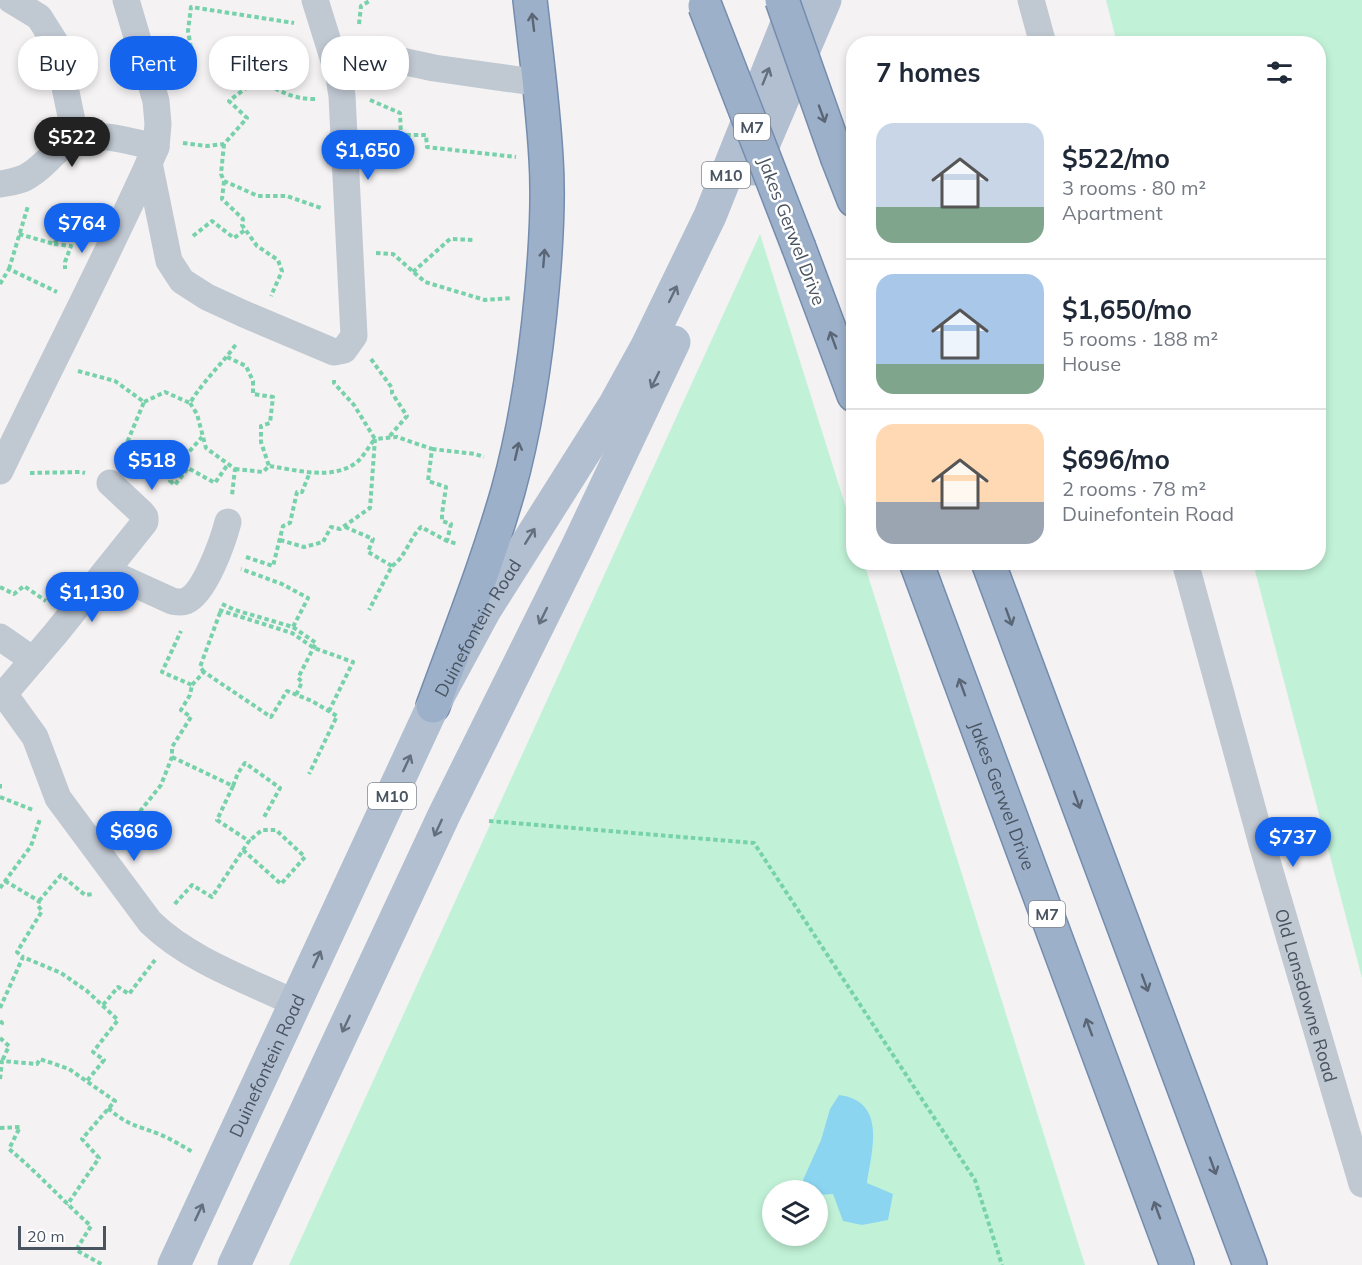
<!DOCTYPE html>
<meta charset="utf-8">
<style>
body{margin:0;font-family:Mulish,sans-serif;background:#f2f2f3;color:#1f2937;height:100vh;display:flex;flex-direction:column;font-size:22px;white-space:nowrap}
*{box-sizing:border-box;margin:0}
p{font-size:20px;color:#747a83}
.icon{flex:none;width:33px;height:33px;fill:none;stroke:currentColor;stroke-width:2;stroke-linecap:round;stroke-linejoin:round}
.map{position:relative;flex:1;overflow:hidden}
.side{position:absolute;left:846px;top:36px;width:480px;height:534px;display:flex;flex-direction:column;background:#fff;border-radius:24px;box-shadow:0 3px 9px #0003}
.side>*{flex:none}
.banner{position:absolute;left:18px;top:36px;width:570px;height:54px;display:flex;gap:12px}
.tools{position:absolute;left:762px;top:1180px;display:grid;gap:12px}
.tools a{display:grid;place-items:center;width:66px;height:66px;border-radius:50%;background:#fff;box-shadow:0 3px 9px #0003;font-size:30px}
.scale{position:absolute;left:18px;bottom:15px;width:88px;box-sizing:border-box;padding-left:6px;border:3px solid #495461;border-top:0;font-size:16px;line-height:21px;white-space:nowrap;color:#495461;-webkit-text-stroke:4px #fff;paint-order:stroke}
.price{position:absolute;translate:-50% -51px;padding:0 14px;border-radius:21px;background:#1464ed;color:#fff;font-size:20px;line-height:39px;filter:drop-shadow(0 2px 3px #0008)}
.price::after{content:'';position:absolute;left:50%;top:36px;width:18px;height:14px;margin-left:-9px;background:inherit;clip-path:polygon(0 0,100% 0,50% 100%)}
.price.current{background:#222;color:#fff}
ul{padding:0;list-style:none}
li{display:flex;align-items:center;gap:18px;height:150px;padding:0 30px}
li+li{border-top:2px solid #e0e1e3}
li span{display:grid;place-items:center;flex:none;width:168px;height:120px;border-radius:18px;color:#555}
li>.icon{margin-inline-start:auto}
span .icon{width:72px;height:72px;fill:#fffc;stroke-width:1}
li b{font-size:26px}
h2{display:flex;justify-content:space-between;align-items:center;height:72px;padding:0 30px;font-size:26px}
.pill{padding:0 21px;border-radius:24px;background:#fff;box-shadow:0 3px 9px #0003;font-size:21px;line-height:54px}
.pill.current{background:#1464ed;color:#fff}
.map>svg:first-child{display:block}
.green{fill:#c1f2d7;fill-rule:evenodd}
.water{fill:#8cd5f0}
.lines{fill:none;stroke-linecap:round;stroke-linejoin:round}
.trunk-casing{stroke:#748cae;stroke-width:36}
.path{stroke:#77d2ab;stroke-width:4;stroke-dasharray:4.5 3;stroke-linecap:butt}
.minor{stroke:#c0c8d2;stroke-width:27}
.primary{stroke:#b1bfd1;stroke-width:33}
.trunk{stroke:#9db0ca;stroke-width:33}
.trunk-bridge-casing{stroke:#748cae;stroke-width:36;stroke-linecap:butt}
.trunk-bridge{stroke:#9db0ca;stroke-width:33}
.oneway{stroke:#5a6676}
.oneway2{stroke:#636f7d}
.labels{text-anchor:middle;dominant-baseline:central;stroke-width:5;stroke-linejoin:round;paint-order:stroke}
.shield{fill:#fff;stroke:#808790;stroke-width:1.5}
.shield-label{font-size:16px;font-weight:bold;fill:#495461}
.street-label{font-size:18px;fill:#495461;stroke:#fff}
</style>
<div class="map">
<svg width="1362" height="1265" viewBox="0 0 1362 1265">
<rect width="100%" height="100%" fill="#f4f2f2"/>
<!-- green -->
<g class="green">
<path d="M1106,0h256v978l-109,-415 65,-1v-518l-201,-1z"/>
<path d="M760,234l93,296 1,32 10,1 221,702h-796zM772,1191h46v45h-46z"/>
</g>
<!-- water -->
<path class="water" d="M839,1095c48,6 33,55 28,88l26,11 -5,26 -26,5 -19,-4 -10,-27 -15,1v-4h-10l-5,-11 18,-40 9,-31z"/>
<g class="lines">
<defs>
<g id="trunk">
<path d="M838,159l16,41"/>
<path d="M799,248l55,147"/>
<path id="s3" d="M916,562l261,703"/>
<path d="M988,562l262,703"/>
<path d="M433,706c26,-71 54,-142 75,-215 18,-65 28,-134 34,-201 4,-44 7,-88 4,-132 -3,-53 -10,-105 -16,-158"/>
</g>
</defs>
<!-- trunk casing -->
<use href="#trunk" class="trunk-casing"/>
<!-- path -->
<g class="path">
<path d="M359,24l2,-18 10,-6"/>
<path d="M171,57l20,-9 -3,-17 3,-24 103,16"/>
<path d="M370,100l30,13 1,22h25l1,12 89,10"/>
<path d="M183,143l24,3 17,-2 23,-26 -18,-17 30,-23c19,13 33,21 56,21"/>
<path d="M224,144l-3,30 3,7 34,15h29l34,12"/>
<path d="M224,181l-2,18 21,20 -1,6 15,21 21,14 4,11 -11,25"/>
<path d="M19,234l35,10 19,-27 17,10"/>
<path d="M193,236l19,-15 22,17 11,-8"/>
<path d="M54,244l17,2 -6,16v7"/>
<path d="M376,253l17,1 32,28 60,18 27,-2"/>
<path d="M9,269l19,-63"/>
<path d="M413,272l37,-33 24,1"/>
<path d="M0,284l9,-15 48,23"/>
<path d="M227,357l19,9 7,15v13l20,3 -3,26 -9,3v16l8,24"/>
<path d="M371,359l21,29v5l15,23 -19,22"/>
<path d="M78,371l37,10 29,21 -23,55"/>
<path d="M144,402l21,-10 25,11c14,-23 32,-39 47,-60"/>
<path d="M190,403l7,11 9,34 29,21 -3,26"/>
<path d="M432,449l43,5 9,3"/>
<path d="M181,461l-11,20 5,4 13,-17 27,15 13,-19"/>
<path d="M134,468l9,-20 38,13 21,-24"/>
<path d="M235,469l28,3 6,-6c28,4 64,15 88,-4 7,-6 12,-16 18,-23l-21,-34 -20,-22v-3"/>
<path d="M30,473l51,-1 4,1"/>
<path d="M345,527l28,12 -5,13 24,14 -23,44"/>
<path d="M280,540l24,7 19,-5 8,-15 9,2 30,-21 5,-69 22,-2 35,12 -4,32 18,6 -4,27v7l9,3 -4,17 11,3"/>
<path d="M246,557l27,9 10,-40 7,-3 7,-31h5l8,-20"/>
<path d="M392,566c12,-7 18,-28 29,-39l26,14"/>
<path d="M0,587l14,7 10,-8 22,15"/>
<path d="M222,604l13,6 58,17 15,-29 -26,-14 -41,-15"/>
<path d="M219,610l73,23 22,15 39,14 -24,49"/>
<path d="M293,627l23,16 -18,35 4,4 -6,13"/>
<path d="M204,672l-4,-5 21,-57"/>
<path d="M192,685l12,-13 67,45 16,-26 25,10 25,15 -28,58"/>
<path d="M172,757l61,29 -16,34 32,21 -37,56 -20,-12 -19,21"/>
<path d="M0,784v7"/>
<path d="M233,786l5,-13 7,-10 35,25 -17,31"/>
<path d="M0,797l33,13"/>
<path d="M489,821l265,22 221,337 27,85"/>
<path d="M119,833l11,-9 31,-39 11,-28v-10l19,-30 -10,-7 9,-15 2,-10 -30,-13 19,-41"/>
<path d="M243,850l38,34 24,-27 -29,-27h-14l-13,11"/>
<path d="M5,881l34,20 -1,5 4,5 -25,41 6,5"/>
<path d="M0,888l31,-42 9,-27"/>
<path d="M39,901l22,-26 24,20 8,-1"/>
<path d="M103,1005l15,-18 11,7 26,-34"/>
<path d="M0,1008l23,-51 38,16 26,18 31,29 -25,32 11,8 -17,21"/>
<path d="M0,1021l2,2 -2,4"/>
<path d="M0,1038l9,8 -7,15"/>
<path d="M0,1079l2,-18 35,3 3,-5 29,10 46,32 -33,38 17,19 -32,47"/>
<path d="M108,1108c20,18 28,17 51,26 12,5 23,12 34,18"/>
<path d="M0,1128l20,-1 -11,22c29,24 54,52 82,77l-15,24 27,15"/>
</g>
<!-- minor -->
<g class="minor">
<path d="M11,0l28,17 17,27 20,96"/>
<path d="M126,0l30,101 2,23 -2,23 -7,16 20,98 13,20 25,16 37,17 90,38 10,-2 10,-14 -12,-240 -3,-19 -24,-77"/>
<path d="M1031,0l12,44"/>
<path d="M332,52l23,-1 79,17 106,15"/>
<path d="M0,184c11,-2 22,-3 31,-10 16,-10 26,-28 45,-34 25,-9 55,2 80,7"/>
<path d="M0,471c49,-103 102,-204 149,-308"/>
<path d="M110,483l31,29 4,5v5l-89,111 -52,61 31,43 23,61 92,124c40,39 97,58 147,82"/>
<path id="s1" d="M1185,562l77,282 100,340"/>
<path d="M106,571l66,30c5,1 9,2 14,0 19,-8 37,-60 42,-79"/>
<path d="M0,637l33,23"/>
</g>
<!-- primary -->
<g class="primary">
<path d="M753,169l72,-169"/>
<path id="s2" d="M174,1265l259,-559 52,-96 130,-206 32,-58 63,-130 86,-215"/>
<path d="M234,1265l210,-450 134,-270 96,-203"/>
</g>
<!-- trunk -->
<use href="#trunk" class="trunk"/>
<defs>
<g id="trunk-bridge">
<path d="M782,0l56,159"/>
<path d="M705,6l94,242"/>
</g>
</defs>
<!-- trunk-bridge casing -->
<use href="#trunk-bridge" class="trunk-bridge-casing"/>
<!-- trunk-bridge -->
<use href="#trunk-bridge" class="trunk-bridge"/>
</g>
<!-- one-way arrows -->
<defs><path id="oneway-shaft" d="M-6 0H5M1.5-3L5.5 0L1.5 3" fill="none" stroke-width="1.6" stroke-linecap="round" stroke-linejoin="round" transform="scale(1.5)"/></defs>
<g class="oneway">
<use href="#oneway-shaft" transform="translate(533 22) rotate(-97)"/>
<use href="#oneway-shaft" transform="translate(822 114) rotate(70)"/>
<use href="#oneway-shaft" transform="translate(544 258) rotate(-85)"/>
<use href="#oneway-shaft" transform="translate(833 340) rotate(-110)"/>
<use href="#oneway-shaft" transform="translate(517 451) rotate(-77)"/>
<use href="#oneway-shaft" transform="translate(1009 617) rotate(70)"/>
<use href="#oneway-shaft" transform="translate(962 687) rotate(-110)"/>
<use href="#oneway-shaft" transform="translate(1077 800) rotate(70)"/>
<use href="#oneway-shaft" transform="translate(1145 983) rotate(70)"/>
<use href="#oneway-shaft" transform="translate(1089 1027) rotate(-110)"/>
<use href="#oneway-shaft" transform="translate(1213 1166) rotate(70)"/>
<use href="#oneway-shaft" transform="translate(1157 1210) rotate(-110)"/>
</g>
<g class="oneway2">
<use href="#oneway-shaft" transform="translate(766 76) rotate(-68)"/>
<use href="#oneway-shaft" transform="translate(673 294) rotate(-64)"/>
<use href="#oneway-shaft" transform="translate(655 380) rotate(116)"/>
<use href="#oneway-shaft" transform="translate(530 536) rotate(-58)"/>
<use href="#oneway-shaft" transform="translate(543 616) rotate(116)"/>
<use href="#oneway-shaft" transform="translate(407 763) rotate(-65)"/>
<use href="#oneway-shaft" transform="translate(438 828) rotate(115)"/>
<use href="#oneway-shaft" transform="translate(317 959) rotate(-65)"/>
<use href="#oneway-shaft" transform="translate(346 1024) rotate(115)"/>
<use href="#oneway-shaft" transform="translate(199 1212) rotate(-65)"/>
</g>
<g class="labels">
<!-- shield labels -->
<g class="shield">
<rect x="734" y="114" width="36" height="26" rx="4.5"/>
<rect x="702" y="162" width="48" height="26" rx="4.5"/>
<rect x="368" y="783" width="48" height="26" rx="4.5"/>
<rect x="1029" y="901" width="36" height="26" rx="4.5"/>
</g>
<g class="shield-label">
<text x="752" y="127">M7</text>
<text x="726" y="175">M10</text>
<text x="392" y="796">M10</text>
<text x="1047" y="914">M7</text>
</g>
<!-- street labels -->
<g class="street-label">
<text transform="translate(792 231) rotate(69)">Jakes Gerwel Drive</text>
<text stroke="none"><textPath href="#s2" startOffset="706">Duinefontein Road</textPath></text>
<text stroke="none"><textPath href="#s3" startOffset="249">Jakes Gerwel Drive</textPath></text>
<text stroke="none"><textPath href="#s1" startOffset="450">Old Lansdowne Road</textPath></text>
<text stroke="none"><textPath href="#s2" startOffset="220">Duinefontein Road</textPath></text>
</g>
</g>
</svg>
<div class="tools">
<a><svg class="icon" aria-label="layers" viewBox="0 0 24 24"><path d="M12 4l9 5-9 5-9-5zM3 14l9 5 9-5"/></svg></a>
</div>
<div class="scale">20 m</div>
<b class="price current" style="left:72px;top:168px">$522</b>
<b class="price" style="left:368px;top:181px">$1,650</b>
<b class="price" style="left:82px;top:254px">$764</b>
<b class="price" style="left:152px;top:491px">$518</b>
<b class="price" style="left:92px;top:623px">$1,130</b>
<b class="price" style="left:134px;top:862px">$696</b>
<b class="price" style="left:1293px;top:868px">$737</b>
<div class="banner">
<a class="pill">Buy</a>
<a class="pill current">Rent</a>
<a class="pill">Filters</a>
<a class="pill">New</a>
</div>
<section class="side">
<h2>7 homes<svg class="icon" aria-label="filters" viewBox="0 0 24 24"><path d="M4 7h16M4 17h16"/><circle cx="9" cy="7" r="2"/><circle cx="15" cy="17" r="2"/></svg></h2>
<ul>
<li><span style="background:linear-gradient(#c9d6e8 70%,#7fa58c 0)"><svg class="icon" aria-label="home" viewBox="0 0 24 24"><path d="M3 11l9-7 9 7M6 9v11h12V9"/></svg></span><div><b>$522/mo</b><p>3 rooms · 80 m²</p><p>Apartment</p></div></li>
<li><span style="background:linear-gradient(#a9c7e8 75%,#7fa58c 0)"><svg class="icon" aria-label="home" viewBox="0 0 24 24"><path d="M3 11l9-7 9 7M6 9v11h12V9"/></svg></span><div><b>$1,650/mo</b><p>5 rooms · 188 m²</p><p>House</p></div></li>
<li><span style="background:linear-gradient(#ffd9b3 65%,#9aa5b1 0)"><svg class="icon" aria-label="home" viewBox="0 0 24 24"><path d="M3 11l9-7 9 7M6 9v11h12V9"/></svg></span><div><b>$696/mo</b><p>2 rooms · 78 m²</p><p>Duinefontein Road</p></div></li>
</ul>
</section>
</div>
